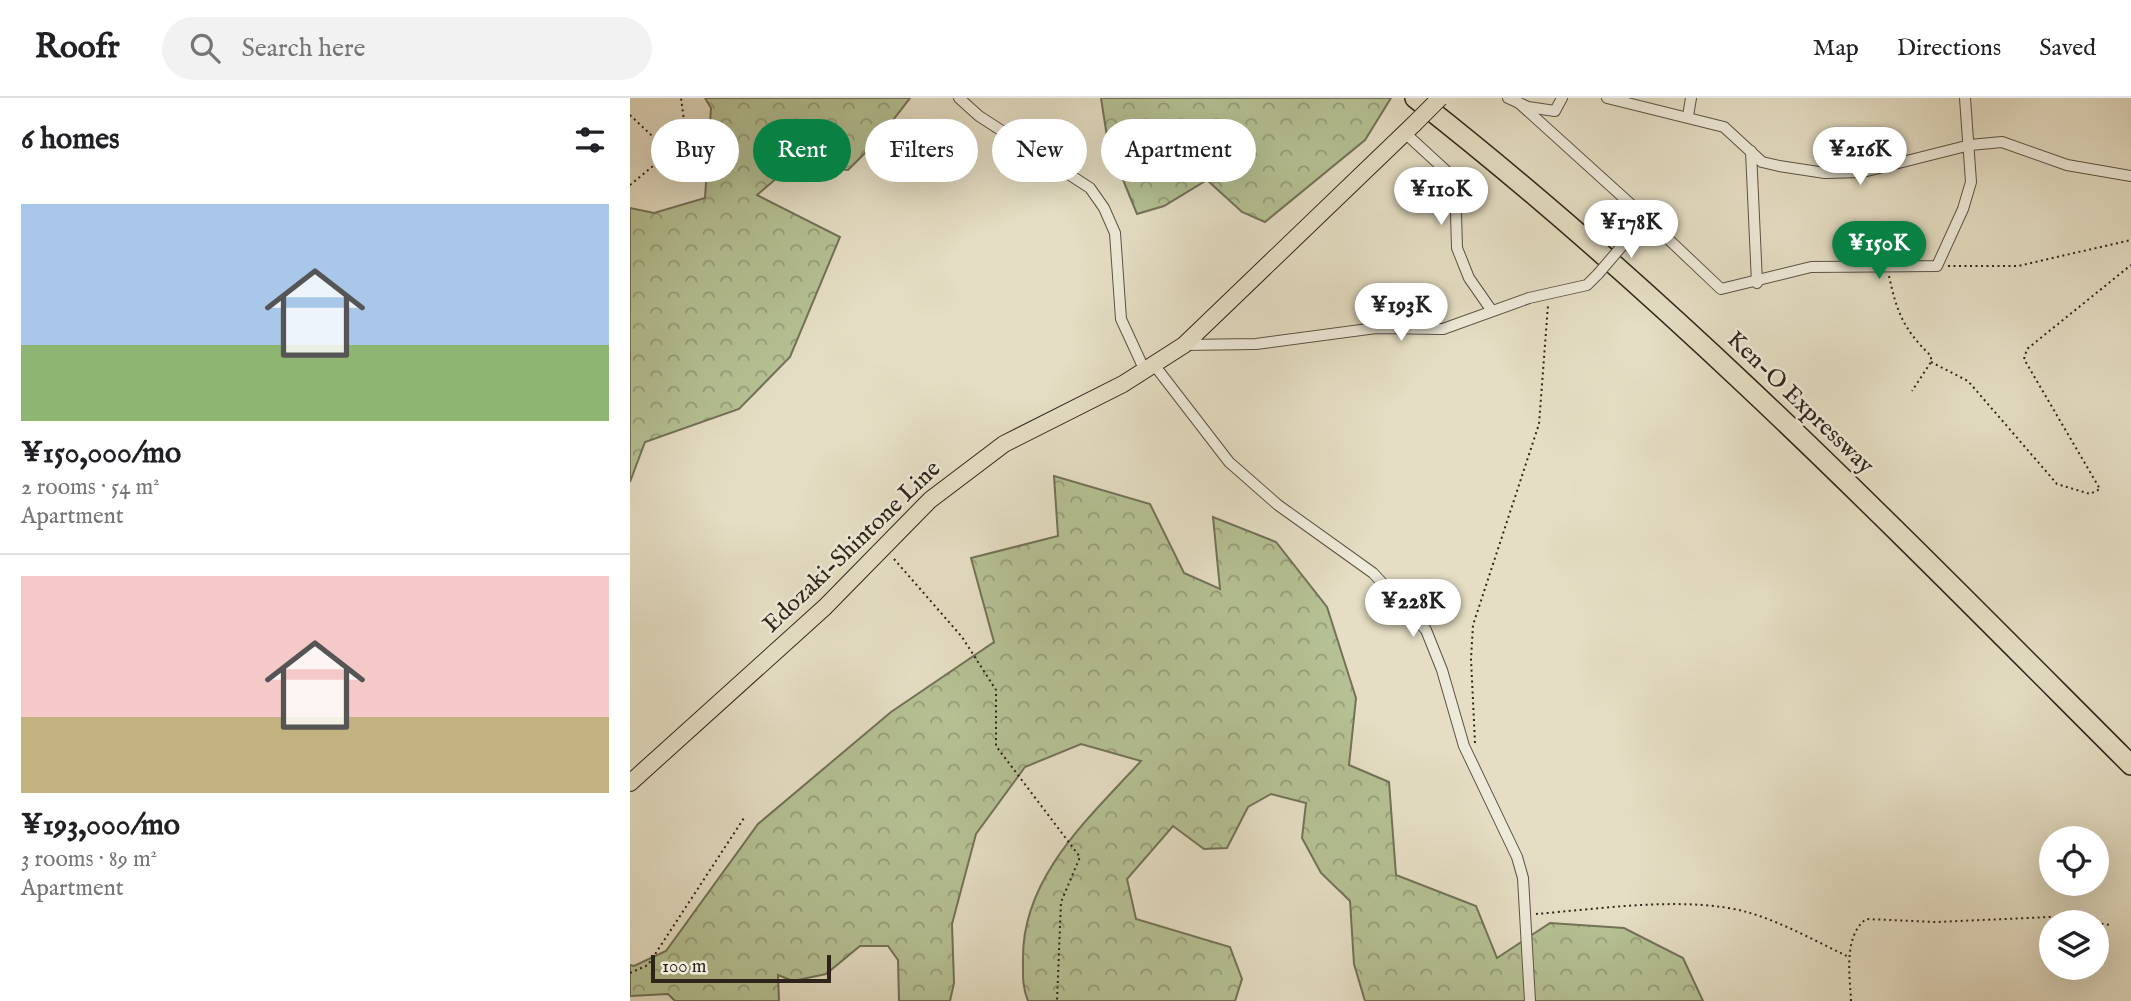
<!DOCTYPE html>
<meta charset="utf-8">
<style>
body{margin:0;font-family:"IM FELL English",serif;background:#f2f2f2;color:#202124;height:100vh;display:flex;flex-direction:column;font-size:26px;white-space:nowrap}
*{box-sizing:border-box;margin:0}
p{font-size:23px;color:#757577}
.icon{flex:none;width:38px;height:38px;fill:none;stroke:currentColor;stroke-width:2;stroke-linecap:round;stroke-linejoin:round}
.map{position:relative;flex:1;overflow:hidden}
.side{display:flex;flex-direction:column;background:#fff;width:630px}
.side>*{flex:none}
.guide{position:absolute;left:21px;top:21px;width:665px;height:63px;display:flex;gap:14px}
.fabs{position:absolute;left:1409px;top:728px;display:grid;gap:14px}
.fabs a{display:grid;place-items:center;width:70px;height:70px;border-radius:50%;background:#fff;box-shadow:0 7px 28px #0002;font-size:35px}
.scale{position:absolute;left:21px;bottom:18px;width:180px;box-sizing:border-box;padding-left:7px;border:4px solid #2f241a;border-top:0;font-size:19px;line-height:24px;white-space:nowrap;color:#2f241a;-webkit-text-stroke:5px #eeead9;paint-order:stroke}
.price{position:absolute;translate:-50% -60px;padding:0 16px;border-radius:24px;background:#fff;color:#222;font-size:23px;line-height:46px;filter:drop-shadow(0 2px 4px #0008)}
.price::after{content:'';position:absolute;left:50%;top:42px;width:21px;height:16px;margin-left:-10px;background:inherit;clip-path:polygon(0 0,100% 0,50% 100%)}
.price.active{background:#0b8043;color:#fff}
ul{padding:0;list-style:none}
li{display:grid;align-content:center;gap:14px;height:371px;padding:0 21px}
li+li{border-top:2px solid #e0e0e0}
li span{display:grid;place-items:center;height:217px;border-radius:0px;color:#555}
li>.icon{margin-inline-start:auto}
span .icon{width:126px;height:126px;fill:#fffc;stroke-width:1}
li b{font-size:30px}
h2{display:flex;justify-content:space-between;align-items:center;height:84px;padding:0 21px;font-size:30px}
.pill{padding:0 24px;border-radius:32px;background:#fff;box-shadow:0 7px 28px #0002;font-size:24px;line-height:63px}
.pill.active{background:#0b8043;color:#fff}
header{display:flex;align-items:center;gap:42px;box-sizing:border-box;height:98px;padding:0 35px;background:#fff;border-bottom:2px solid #e0e0e0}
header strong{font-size:33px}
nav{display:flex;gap:38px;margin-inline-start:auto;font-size:24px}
.search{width:490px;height:63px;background:#f2f2f2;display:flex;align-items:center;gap:18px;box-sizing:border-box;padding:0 24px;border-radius:38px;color:#757577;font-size:26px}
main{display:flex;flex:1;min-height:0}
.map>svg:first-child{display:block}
.forest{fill:url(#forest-crowns);stroke:#727257;stroke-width:2}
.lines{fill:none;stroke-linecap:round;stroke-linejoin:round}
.minor-casing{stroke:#5c5244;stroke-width:12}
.primary-casing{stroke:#2f241a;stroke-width:18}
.motorway-casing{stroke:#2f241a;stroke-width:22}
.path{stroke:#2f241a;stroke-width:2;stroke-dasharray:2 3.5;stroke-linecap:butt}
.minor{stroke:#eeead9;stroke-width:10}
.primary{stroke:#e5dec4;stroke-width:16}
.motorway{stroke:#e5dec4;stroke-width:19}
.minor-bridge-casing{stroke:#5c5244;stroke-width:12;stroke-linecap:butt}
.primary-bridge-casing{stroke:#2f241a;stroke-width:18;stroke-linecap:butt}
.minor-bridge{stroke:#eeead9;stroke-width:10}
.primary-bridge{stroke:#e5dec4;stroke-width:16}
.labels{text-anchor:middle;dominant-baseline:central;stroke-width:5;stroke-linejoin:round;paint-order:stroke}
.street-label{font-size:24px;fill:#2f241a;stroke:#eeead9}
</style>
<header>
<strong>Roofr</strong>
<div class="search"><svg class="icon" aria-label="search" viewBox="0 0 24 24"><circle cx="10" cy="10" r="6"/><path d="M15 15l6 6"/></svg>Search here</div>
<nav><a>Map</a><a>Directions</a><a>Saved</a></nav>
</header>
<main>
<section class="side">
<h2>6 homes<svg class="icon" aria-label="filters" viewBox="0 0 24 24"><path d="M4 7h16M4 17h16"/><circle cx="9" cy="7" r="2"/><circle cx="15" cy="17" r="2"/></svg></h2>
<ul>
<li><span style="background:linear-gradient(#a9c7e8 65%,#8fb573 0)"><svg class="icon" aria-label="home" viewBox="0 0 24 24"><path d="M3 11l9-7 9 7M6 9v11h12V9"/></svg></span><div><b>¥150,000/mo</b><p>2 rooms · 54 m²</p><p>Apartment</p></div></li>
<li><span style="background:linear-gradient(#f6c9c9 65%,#c2b280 0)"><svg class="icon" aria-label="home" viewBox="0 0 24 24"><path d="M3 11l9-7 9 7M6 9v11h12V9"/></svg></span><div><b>¥193,000/mo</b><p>3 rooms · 89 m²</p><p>Apartment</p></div></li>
</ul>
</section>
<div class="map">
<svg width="1501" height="903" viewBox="0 0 1501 903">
<defs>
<pattern id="forest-crowns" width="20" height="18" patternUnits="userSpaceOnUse" patternTransform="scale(1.75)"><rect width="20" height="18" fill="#b5c194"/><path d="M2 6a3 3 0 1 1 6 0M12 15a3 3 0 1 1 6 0" fill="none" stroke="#949d78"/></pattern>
</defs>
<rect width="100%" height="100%" fill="#e5dec4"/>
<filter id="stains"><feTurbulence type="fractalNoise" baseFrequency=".00286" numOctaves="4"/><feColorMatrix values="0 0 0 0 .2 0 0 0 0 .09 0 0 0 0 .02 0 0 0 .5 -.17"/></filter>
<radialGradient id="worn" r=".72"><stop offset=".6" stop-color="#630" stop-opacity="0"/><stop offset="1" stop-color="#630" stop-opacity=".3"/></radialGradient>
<!-- forest -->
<g class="forest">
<path d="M75,0h205l-33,43 -29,29 -56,-5 -35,30 83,42 -50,120 -51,52 -94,33 -15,40v-274l24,5 51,-15 6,-90z"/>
<path d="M471,0h290l-26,42 -100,82 -23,-10 -35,-32 -43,26 -27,8 -29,-71z"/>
<path d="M424,378l96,28 34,69 36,16 -7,-72 63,25 51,65 29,91 -7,67 40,17 7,93 80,31 21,52 53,-35 74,5 59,30 20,43h-338l-11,-37 -4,-63 -29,-28 -19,-35 4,-35 -35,-9 -23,13 -21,41 -23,1 -31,-23 -46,53 9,40 94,28 12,32 -7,22h-207c-6,-14 -5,-27 -5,-42 -1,-82 66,-141 118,-198l-60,-17 -56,23 -49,67 -24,90 2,59 -4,18h-51l-1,-41 -10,-14h-28l-34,28 -33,7 -15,-6 1,26h-104l-7,-7 -38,2v-31l4,1 32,-15 92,-127 133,-112 103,-70 -23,-84 87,-22z"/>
</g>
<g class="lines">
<defs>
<g id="minor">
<path d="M329,0l20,18 111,72 14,20 11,25 6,86 24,52"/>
<path d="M878,0l20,9 27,4 7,-13"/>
<path d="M977,0l117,29 38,35 17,4 46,7 38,-1 107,-27 32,-3 65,23 64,11"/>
<path d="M889,5l127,115"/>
<path d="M1058,18l3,-18"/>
<path d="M775,35l50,46 2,69 12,30 23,33"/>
<path d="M1121,53l6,132"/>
<path d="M1010,127l6,-7 75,71 90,-22 126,-1 26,-57 8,-27 -6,-84"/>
<path d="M554,247l72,-1 120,-16 67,1 86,-31 58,-13 11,-11"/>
<path d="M525,268l74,96 49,43 95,68 53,57 16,40 22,76 53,111 6,21 7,123"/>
</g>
<path id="primary" d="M0,685l195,-176 105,-107 74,-56 119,-60 61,-39 230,-221"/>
<path id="motorway" d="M785,0c257,201 485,436 716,667"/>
</defs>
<!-- minor casing -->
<use href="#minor" class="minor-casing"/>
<!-- primary casing -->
<use href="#primary" class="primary-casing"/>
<!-- motorway casing -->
<use href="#motorway" class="motorway-casing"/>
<!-- path -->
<g class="path">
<path d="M0,17l39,37"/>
<path d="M0,87l39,-32 17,-18 -5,-37"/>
<path d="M1318,168h70l113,-26"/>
<path d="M1259,178c8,37 15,54 42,80v6l-19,29"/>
<path d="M1301,264l37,19 89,103 33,10 10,-5 -76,-130 3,-10 104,-84"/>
<path d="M264,461l68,78 34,53v56l84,111 -19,45 -4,99"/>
<path d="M845,645l-4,-84 2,-34 66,-201 9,-119"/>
<path d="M906,816c62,-5 155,-19 214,-1 34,10 67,29 99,44"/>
<path d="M1466,825l14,2"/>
<path d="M0,875l18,-8 96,-147"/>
<path d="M1221,903c-1,-26 -8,-64 15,-82l70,3 114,-5 42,5"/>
</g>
<!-- minor -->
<use href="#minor" class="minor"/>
<!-- primary -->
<use href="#primary" class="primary"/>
<!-- motorway -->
<use href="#motorway" class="motorway"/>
<defs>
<path id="minor-bridge" d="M968,176l42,-49"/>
<path id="primary-bridge" d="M784,26l26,-26"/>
</defs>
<!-- minor-bridge casing -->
<use href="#minor-bridge" class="minor-bridge-casing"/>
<!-- primary-bridge casing -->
<use href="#primary-bridge" class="primary-bridge-casing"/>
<!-- minor-bridge -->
<use href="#minor-bridge" class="minor-bridge"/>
<!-- primary-bridge -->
<use href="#primary-bridge" class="primary-bridge"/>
</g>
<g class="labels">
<!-- street labels -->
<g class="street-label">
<text transform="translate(1170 305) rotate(44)">Ken-O Expressway</text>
<text transform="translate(222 449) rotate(-44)">Edozaki-Shintone Line</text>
</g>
</g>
<rect width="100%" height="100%" filter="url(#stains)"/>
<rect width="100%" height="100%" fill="url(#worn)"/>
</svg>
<div class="fabs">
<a><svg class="icon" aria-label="locate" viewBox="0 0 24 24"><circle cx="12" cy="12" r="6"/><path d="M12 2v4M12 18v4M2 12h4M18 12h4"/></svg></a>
<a><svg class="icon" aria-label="layers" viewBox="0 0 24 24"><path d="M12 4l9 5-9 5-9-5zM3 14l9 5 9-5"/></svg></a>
</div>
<div class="scale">100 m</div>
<b class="price" style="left:1230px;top:89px">¥216K</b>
<b class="price" style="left:811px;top:129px">¥110K</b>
<b class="price" style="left:1001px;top:162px">¥178K</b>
<b class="price active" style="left:1249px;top:183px">¥150K</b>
<b class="price" style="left:771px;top:245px">¥193K</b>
<b class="price" style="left:783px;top:541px">¥228K</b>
<div class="guide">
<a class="pill">Buy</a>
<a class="pill active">Rent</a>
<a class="pill">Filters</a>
<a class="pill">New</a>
<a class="pill">Apartment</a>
</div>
</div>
</main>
